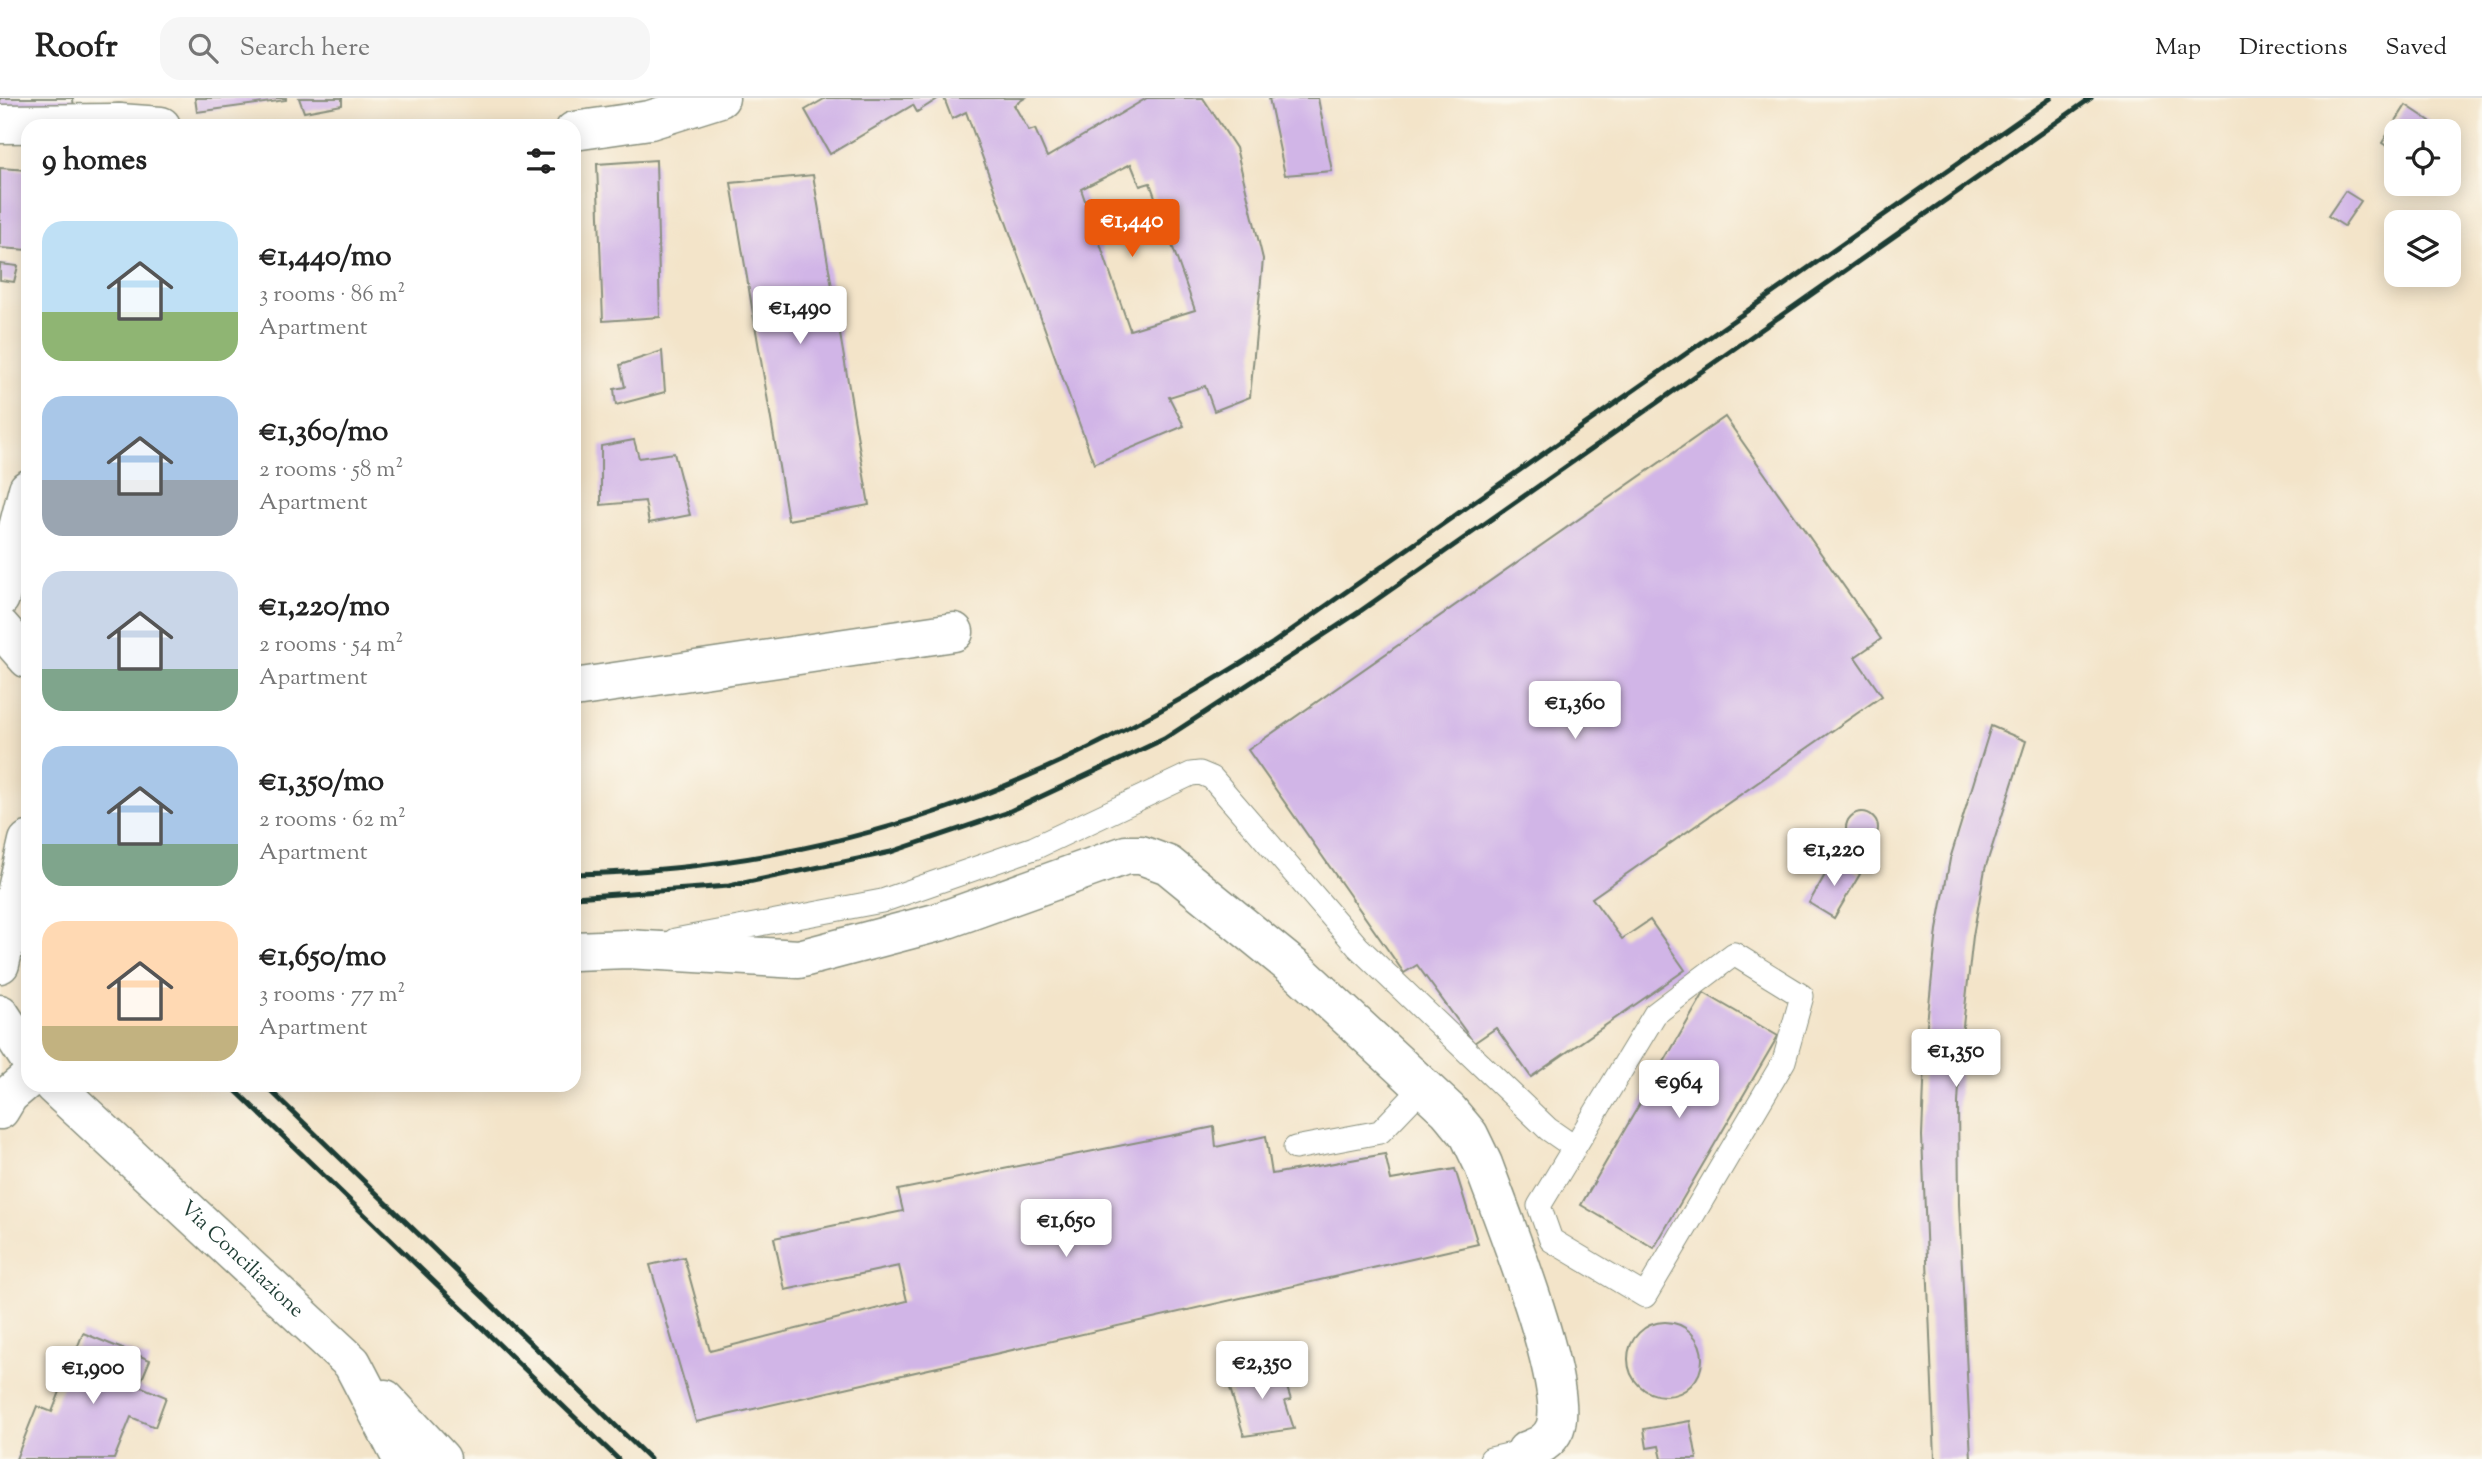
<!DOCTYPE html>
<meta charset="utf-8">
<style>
body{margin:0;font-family:"Sorts Mill Goudy",serif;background:#f6f6f6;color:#222;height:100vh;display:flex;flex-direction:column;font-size:26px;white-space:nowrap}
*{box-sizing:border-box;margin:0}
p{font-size:23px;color:#767676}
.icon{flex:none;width:38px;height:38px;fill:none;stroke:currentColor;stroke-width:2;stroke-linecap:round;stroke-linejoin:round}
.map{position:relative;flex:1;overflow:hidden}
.side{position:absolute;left:21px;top:21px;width:560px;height:973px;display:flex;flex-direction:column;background:#fff;border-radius:21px;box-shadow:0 4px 18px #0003}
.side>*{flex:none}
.tools{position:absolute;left:2384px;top:21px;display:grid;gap:14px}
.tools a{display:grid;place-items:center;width:77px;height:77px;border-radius:14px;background:#fff;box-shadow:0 4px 18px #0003;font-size:35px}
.price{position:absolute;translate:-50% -60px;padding:0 16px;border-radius:7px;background:#fff;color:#222;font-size:23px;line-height:46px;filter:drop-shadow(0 2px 4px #0008)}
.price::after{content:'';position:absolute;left:50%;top:42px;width:21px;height:16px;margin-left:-10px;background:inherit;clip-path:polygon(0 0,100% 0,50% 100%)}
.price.current{background:#ea580c;color:#fff}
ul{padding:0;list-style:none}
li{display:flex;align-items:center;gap:21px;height:175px;padding:0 21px}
li span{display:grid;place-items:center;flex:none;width:196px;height:140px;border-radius:21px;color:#555}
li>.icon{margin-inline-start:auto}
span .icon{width:84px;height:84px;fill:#fffc;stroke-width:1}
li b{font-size:30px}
h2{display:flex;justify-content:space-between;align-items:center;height:84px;padding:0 21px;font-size:30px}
header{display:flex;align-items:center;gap:42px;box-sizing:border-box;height:98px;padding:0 35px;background:#fff;border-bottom:2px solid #e0e0e0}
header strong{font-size:33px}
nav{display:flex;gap:38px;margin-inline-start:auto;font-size:24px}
.search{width:490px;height:63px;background:#f6f6f6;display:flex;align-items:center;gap:18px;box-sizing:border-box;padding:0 24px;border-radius:21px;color:#767676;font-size:26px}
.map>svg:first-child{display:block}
.building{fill:#d1b5e7;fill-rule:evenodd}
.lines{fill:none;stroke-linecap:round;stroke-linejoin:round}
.service-casing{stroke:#89907e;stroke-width:25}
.minor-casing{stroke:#89907e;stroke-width:41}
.tertiary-casing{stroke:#89907e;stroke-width:41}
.service{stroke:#fff;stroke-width:23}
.minor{stroke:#fff;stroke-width:38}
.tertiary{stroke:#fff;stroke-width:38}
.rail{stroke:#1f3d34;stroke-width:5}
.labels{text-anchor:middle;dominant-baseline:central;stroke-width:6;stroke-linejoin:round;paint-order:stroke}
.street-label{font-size:21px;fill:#1f3d34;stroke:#fbf7ec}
</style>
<header>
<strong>Roofr</strong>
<div class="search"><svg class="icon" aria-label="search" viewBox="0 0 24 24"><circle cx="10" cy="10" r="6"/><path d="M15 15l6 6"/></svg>Search here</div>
<nav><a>Map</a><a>Directions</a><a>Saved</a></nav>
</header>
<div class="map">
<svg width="2482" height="1361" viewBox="0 0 2482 1361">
<rect width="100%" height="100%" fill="#fbf7ec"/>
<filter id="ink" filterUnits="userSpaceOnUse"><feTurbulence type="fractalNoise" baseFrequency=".0143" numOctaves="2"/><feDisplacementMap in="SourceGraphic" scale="14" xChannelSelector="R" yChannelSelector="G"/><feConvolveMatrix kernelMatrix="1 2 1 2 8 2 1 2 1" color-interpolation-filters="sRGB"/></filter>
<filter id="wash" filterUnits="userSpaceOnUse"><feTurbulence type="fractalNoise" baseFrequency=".00686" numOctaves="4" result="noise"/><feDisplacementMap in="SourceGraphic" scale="28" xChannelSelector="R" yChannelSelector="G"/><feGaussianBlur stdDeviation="1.57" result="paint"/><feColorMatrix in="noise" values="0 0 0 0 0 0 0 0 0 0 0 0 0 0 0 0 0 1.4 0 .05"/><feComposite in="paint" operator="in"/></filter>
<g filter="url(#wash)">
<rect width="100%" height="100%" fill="#f3e4c9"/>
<g id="blocks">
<!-- building -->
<g class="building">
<path d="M0,0h73l1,13 -74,1z"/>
<path d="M195,0h91v2l-89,12z"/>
<path d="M299,0h43v7l-38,7z"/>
<path d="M826,0h113l-22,14 -4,-7 -83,49 -25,-44z"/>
<path d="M944,0h81l-11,7 15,26 6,-2 12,28 100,-59h56l33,50 27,111 -13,138 -36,14 -9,-25 -36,11 15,29 -90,38 -128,-352 -14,7zM1131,66l9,22 10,-3 45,127 -65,20 -49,-141z"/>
<path d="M1269,0h49l14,73 -47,4z"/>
<path d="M2406,7l24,16 -7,10h-27v21l-14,-9z"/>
<path d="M656,62l4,157 -57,4 -6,-157z"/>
<path d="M0,70l28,2v80l-28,-2z"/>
<path d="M813,77l56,330 -81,15 -57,-337z"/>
<path d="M2345,93l16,10 -17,25 -16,-10z"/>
<path d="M0,166l18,2 -4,16 -14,-2z"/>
<path d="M662,253l3,41 -49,13 -2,-16 11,-2 -5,-22z"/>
<path d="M1725,319l156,222 -26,18 27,39 -290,202 30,41 28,-19 35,50 -154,107 -35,-49 -22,15 -57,-78 -13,8 -156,-223z"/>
<path d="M634,342l5,18 35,-5 16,62 -41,8 -4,-22 -44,4v-59z"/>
<path d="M1991,628l35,15 -41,128 -12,67 -11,99 -4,68 1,101 12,255h-36l-13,-323 4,-103 11,-103 13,-71z"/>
<circle cx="1862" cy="730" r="16"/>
<path d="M1834,761l26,15 -26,44 -25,-15z"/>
<path d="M1704,895l74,43 -124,212 -73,-43z"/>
<path d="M1214,1029l2,20 50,-11 6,38 113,-20 6,26 64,-11 23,75 -782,178 -46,-157 34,-8 26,94 197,-50 -8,-35 -114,24 -11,-52 129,-27 -5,-21z"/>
<circle cx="1665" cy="1261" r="37"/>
<path d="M83,1235l67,27 -11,26 27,11 -11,30 -24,-10 -17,42h-98l21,-53 15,6z"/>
<path d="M1280,1267l11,35 -6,1 9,28 -50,7 -17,-58z"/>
<path d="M1690,1323l7,38h-35l-3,-13 -12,2 -3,-19z"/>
</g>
</g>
</g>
<g filter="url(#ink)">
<use href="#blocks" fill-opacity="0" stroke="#89907e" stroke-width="2"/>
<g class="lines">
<defs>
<g id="service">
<path d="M675,842l207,-39 152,-53 157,-74 9,-1 12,5 146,169 190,182 26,18"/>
<path d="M1734,856l68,42 -18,65 -139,235 -94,-56 -12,-34 116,-192z"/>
<path d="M1295,1050l85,-16 44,-46"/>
<path d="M1491,1361l35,-8"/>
</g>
<g id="minor">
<path d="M0,26l119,-1"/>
<path d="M0,529l28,32"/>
<path d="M574,590l380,-56"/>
<path d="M574,853l53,-2 172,10 140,-37 187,-67h15l27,10 130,106 150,139 21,25 14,29c18,50 88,221 72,264 -6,14 -16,18 -29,23"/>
<path d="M0,866l28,-123"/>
<path d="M0,916l28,43"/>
<path id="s1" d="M53,987l299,278 50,96"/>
<path d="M0,1012l9,-15 19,-16"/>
<path d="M385,1301l56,60"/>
</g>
<g id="tertiary">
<path d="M119,25l42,3"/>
<path d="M574,33l76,-11 70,-22"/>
<path d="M0,500l28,-109"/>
</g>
</defs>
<!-- service casing -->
<use href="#service" class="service-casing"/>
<!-- minor casing -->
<use href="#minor" class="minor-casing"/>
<!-- tertiary casing -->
<use href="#tertiary" class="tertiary-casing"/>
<!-- service -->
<use href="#service" class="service"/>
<!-- minor -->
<use href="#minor" class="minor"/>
<!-- tertiary -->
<use href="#tertiary" class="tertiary"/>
<!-- rail -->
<g class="rail">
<path d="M574,776c269,-6 475,-87 699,-231l778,-545"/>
<path d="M574,799l155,-11 162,-34 115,-39 158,-74 195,-127 732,-514"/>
<path d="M230,987l388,374"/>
<path d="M265,987l385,374"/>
</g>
</g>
</g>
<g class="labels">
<!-- street labels -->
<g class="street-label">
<text stroke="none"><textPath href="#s1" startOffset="257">Via Conciliazione</textPath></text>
</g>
</g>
</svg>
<div class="tools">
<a><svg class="icon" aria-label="locate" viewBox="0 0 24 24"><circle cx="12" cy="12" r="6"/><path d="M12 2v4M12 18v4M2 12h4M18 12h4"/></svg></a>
<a><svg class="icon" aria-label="layers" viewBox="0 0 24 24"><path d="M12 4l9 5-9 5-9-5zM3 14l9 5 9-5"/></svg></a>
</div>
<b class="price current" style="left:1132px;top:161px">€1,440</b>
<b class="price" style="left:800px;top:248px">€1,490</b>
<b class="price" style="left:1575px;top:643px">€1,360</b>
<b class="price" style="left:1834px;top:790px">€1,220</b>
<b class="price" style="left:1956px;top:991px">€1,350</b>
<b class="price" style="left:1679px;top:1022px">€964</b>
<b class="price" style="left:1066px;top:1161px">€1,650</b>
<b class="price" style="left:1262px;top:1303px">€2,350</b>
<b class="price" style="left:93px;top:1308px">€1,900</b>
<section class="side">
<h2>9 homes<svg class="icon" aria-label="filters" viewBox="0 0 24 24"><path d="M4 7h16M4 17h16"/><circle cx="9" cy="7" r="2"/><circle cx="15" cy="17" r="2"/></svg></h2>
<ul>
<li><span style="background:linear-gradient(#bfe0f5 65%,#8fb573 0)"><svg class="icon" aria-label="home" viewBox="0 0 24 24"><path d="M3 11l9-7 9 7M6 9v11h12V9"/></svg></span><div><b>€1,440/mo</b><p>3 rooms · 86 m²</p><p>Apartment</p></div></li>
<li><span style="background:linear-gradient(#a9c7e8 60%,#9aa5b1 0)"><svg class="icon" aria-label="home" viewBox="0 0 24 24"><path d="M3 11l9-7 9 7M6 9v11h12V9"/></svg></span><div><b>€1,360/mo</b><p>2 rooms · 58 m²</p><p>Apartment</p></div></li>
<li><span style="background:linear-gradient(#c9d6e8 70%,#7fa58c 0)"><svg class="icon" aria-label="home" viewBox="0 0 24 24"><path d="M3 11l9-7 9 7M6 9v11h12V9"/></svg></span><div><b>€1,220/mo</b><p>2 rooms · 54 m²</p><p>Apartment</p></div></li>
<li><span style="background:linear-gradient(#a9c7e8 70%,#7fa58c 0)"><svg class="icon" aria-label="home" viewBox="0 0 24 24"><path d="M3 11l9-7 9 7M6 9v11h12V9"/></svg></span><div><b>€1,350/mo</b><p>2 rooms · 62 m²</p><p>Apartment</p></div></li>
<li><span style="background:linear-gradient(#ffd9b3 75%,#c2b280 0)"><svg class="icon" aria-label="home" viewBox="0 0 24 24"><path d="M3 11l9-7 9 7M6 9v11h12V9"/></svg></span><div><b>€1,650/mo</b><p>3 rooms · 77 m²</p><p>Apartment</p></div></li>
</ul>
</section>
</div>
